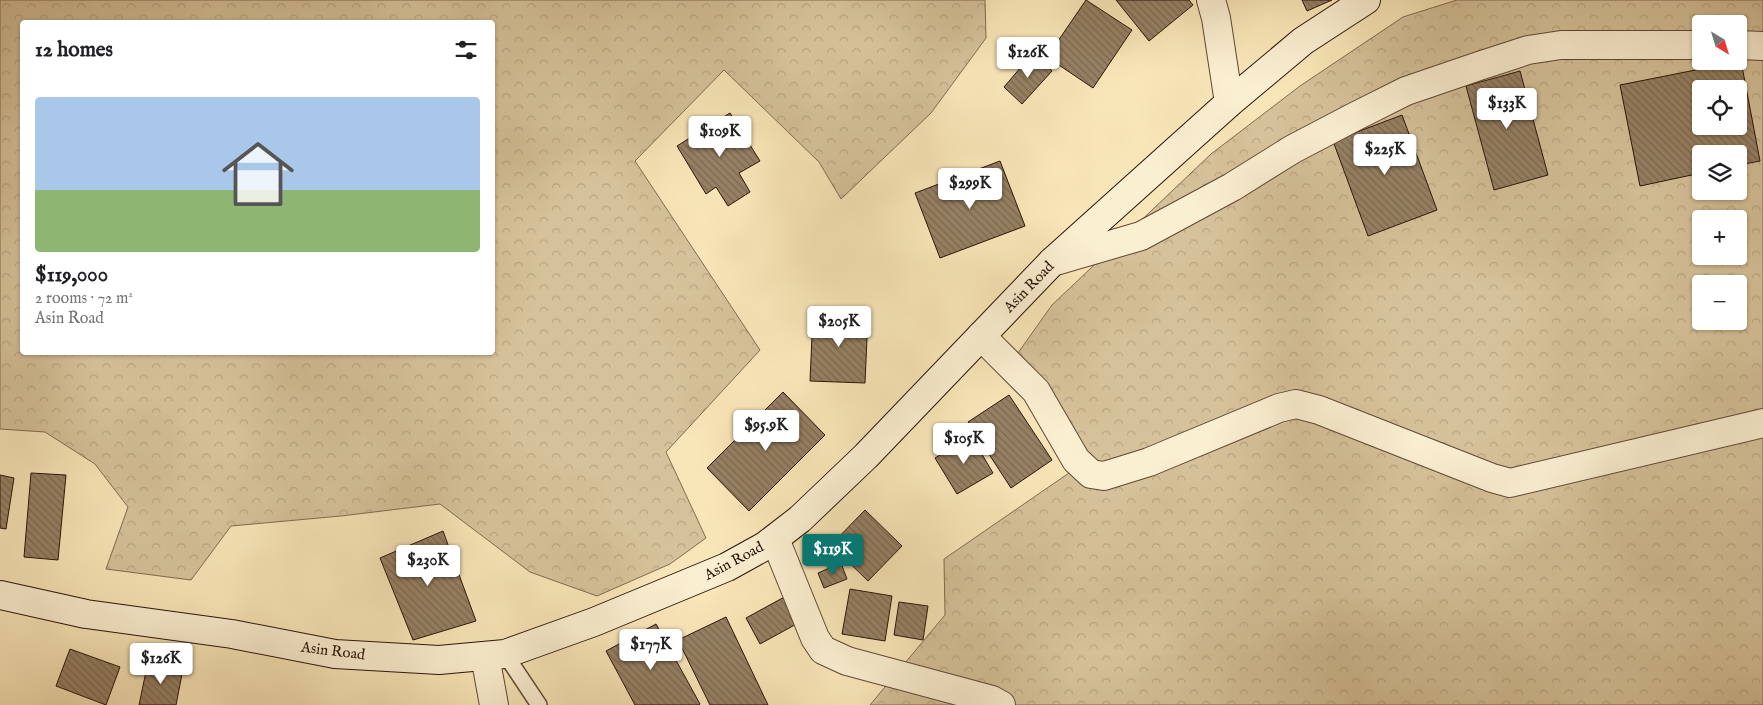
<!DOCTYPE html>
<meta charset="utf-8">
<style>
body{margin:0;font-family:"IM FELL English",serif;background:#f6f6f6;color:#202124;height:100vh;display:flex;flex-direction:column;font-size:19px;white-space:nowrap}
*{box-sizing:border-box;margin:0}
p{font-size:16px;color:#757577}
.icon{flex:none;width:28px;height:28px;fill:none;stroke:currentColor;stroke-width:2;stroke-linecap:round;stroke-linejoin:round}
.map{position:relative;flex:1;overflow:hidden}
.side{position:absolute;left:20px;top:20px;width:475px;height:335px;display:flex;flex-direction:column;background:#fff;border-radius:5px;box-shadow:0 1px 4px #0004}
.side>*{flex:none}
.needle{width:32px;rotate:142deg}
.tools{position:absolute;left:1692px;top:15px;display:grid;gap:10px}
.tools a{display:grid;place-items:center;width:55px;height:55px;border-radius:5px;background:#fff;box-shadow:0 1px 4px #0004;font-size:25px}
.price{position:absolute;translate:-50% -42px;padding:0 11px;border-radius:5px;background:#fff;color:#222;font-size:16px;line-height:32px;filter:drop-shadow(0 1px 2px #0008)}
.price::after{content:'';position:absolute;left:50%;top:30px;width:15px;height:11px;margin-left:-8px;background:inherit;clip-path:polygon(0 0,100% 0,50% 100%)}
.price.active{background:#0f766e;color:#fff}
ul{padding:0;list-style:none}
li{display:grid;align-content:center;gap:10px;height:265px;padding:0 15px}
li+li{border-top:1px solid #e0e0e0}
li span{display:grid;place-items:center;height:155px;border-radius:5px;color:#555}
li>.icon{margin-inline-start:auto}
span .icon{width:90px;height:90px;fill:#fffc;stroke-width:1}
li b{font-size:21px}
h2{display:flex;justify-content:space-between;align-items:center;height:60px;padding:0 15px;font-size:21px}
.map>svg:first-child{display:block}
.forest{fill:url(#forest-crowns);stroke:#806b52;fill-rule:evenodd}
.building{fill:url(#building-back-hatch);stroke:#2a140a;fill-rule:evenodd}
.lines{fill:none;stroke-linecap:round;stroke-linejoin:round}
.lane-casing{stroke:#5e4836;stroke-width:18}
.street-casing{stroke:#5e4836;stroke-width:30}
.secondary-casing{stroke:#2a140a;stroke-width:30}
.lane{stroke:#fbefd1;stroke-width:15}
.street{stroke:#fbefd1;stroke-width:28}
.secondary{stroke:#fbefd1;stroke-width:28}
.labels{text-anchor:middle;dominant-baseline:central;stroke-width:5;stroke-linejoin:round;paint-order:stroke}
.street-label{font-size:15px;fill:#2a140a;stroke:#fbefd1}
</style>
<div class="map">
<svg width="1763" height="705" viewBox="0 0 1763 705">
<defs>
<pattern id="forest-crowns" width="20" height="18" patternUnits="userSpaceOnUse" patternTransform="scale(1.25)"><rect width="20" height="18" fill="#d6c29a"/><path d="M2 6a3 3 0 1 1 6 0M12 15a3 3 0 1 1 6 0" fill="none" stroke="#b8a683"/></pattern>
<pattern id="building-back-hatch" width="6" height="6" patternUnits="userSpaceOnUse" patternTransform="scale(1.25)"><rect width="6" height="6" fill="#968164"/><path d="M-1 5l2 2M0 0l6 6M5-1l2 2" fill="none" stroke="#7b6851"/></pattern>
</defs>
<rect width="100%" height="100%" fill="#f9e6b8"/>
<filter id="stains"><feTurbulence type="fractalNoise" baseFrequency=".004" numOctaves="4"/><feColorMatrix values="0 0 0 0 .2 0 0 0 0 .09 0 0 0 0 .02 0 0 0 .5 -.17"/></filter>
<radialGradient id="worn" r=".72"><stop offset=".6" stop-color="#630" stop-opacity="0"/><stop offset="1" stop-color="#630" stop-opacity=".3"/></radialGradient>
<!-- forest -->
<g class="forest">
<path d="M0,0h985l1,38 -55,75 -90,86 -22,-37 -95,-92 -89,91 125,189 -94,102 40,86 -36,26 -73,32 -67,-24 -90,-68 -99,12 -110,10 -40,54 -85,-11 22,-62 -33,-43 -50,-32 -45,-3zM22,22h470v330h-470z"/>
<path d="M1457,0h306v705h-893l75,-90 -1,-56 141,-97 -77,-95 44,-62 159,-151 89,-68 103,-69zM1701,24h38v37h-38zM1701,89h38v37h-38zM1701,154h38v37h-38zM1701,219h38v37h-38zM1701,284h38v37h-38z"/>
</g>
<!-- building -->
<g class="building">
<path d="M1086,0l46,30 -39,58 -46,-31z"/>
<path d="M1116,0h73l4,5 -44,36z"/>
<path d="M1302,0h30l-25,11z"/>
<path d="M1033,53l19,18 -30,33 -18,-17z"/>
<path d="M1741,61l19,100 -21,4v-11h-38v19l-61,13 -20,-101zM1701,89h38v37h-38z"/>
<path d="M1520,71l28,104 -54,15 -28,-104z"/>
<path d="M730,113l30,48 -21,12 11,19 -22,14 -12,-19 -10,7 -29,-48z"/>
<path d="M1402,115l35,95 -69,26 -35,-95z"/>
<path d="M1000,161l25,65 -85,32 -25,-65z"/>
<path d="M813,314l55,2 -3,67 -55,-2z"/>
<path d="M783,392l42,43 -76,76 -42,-43z"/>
<path d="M1009,395l43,65 -41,28 -43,-66z"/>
<path d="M971,436l22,37 -36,21 -22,-36z"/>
<path d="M31,473l35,2 -8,85 -34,-3z"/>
<path d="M0,475l14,3 -8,51 -6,-1z"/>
<path d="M865,510l37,36 -34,35 -37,-36z"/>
<path d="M443,531l33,90 -63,19 -33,-82z"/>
<path d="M841,563l6,16 -23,9 -6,-15z"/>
<path d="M850,589l42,7 -7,45 -43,-7z"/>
<path d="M788,595l14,26 -42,23 -14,-26z"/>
<path d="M899,602l29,4 -5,34 -29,-5z"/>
<path d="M726,617l42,88h-58l-32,-65z"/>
<path d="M656,624l44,80 -1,1h-64l-29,-54z"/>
<path d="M70,649l50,18 -14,38 -50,-19z"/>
<path d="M148,662l35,7 -7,36h-37z"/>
</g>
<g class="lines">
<defs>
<path id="lane" d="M505,654l34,51"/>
<g id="street">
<path d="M1211,0l5,18 13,85"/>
<path d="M1739,45l24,1"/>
<path d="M1052,262l89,-26 91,-49 61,-38 63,-33 50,-25 73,-25 49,-16 33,-5h140"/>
<path d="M981,336l55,55 40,69 15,14 13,2 45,-14 130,-54 17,-4 23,6 173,68 18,5 253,-60"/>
<path d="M775,539l40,99 8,12 24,11 145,39 9,5"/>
<path d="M485,656l9,49"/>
</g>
<path id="secondary" d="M0,595l86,19 146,20 103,20 104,6 66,-6 89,-32 133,-55 38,-21 35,-27 66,-63 186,-194 177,-159 74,-62 63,-41"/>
</defs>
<!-- lane casing -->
<use href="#lane" class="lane-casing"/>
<!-- street casing -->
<use href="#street" class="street-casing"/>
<!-- secondary casing -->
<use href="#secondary" class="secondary-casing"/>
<!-- lane -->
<use href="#lane" class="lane"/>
<!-- street -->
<use href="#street" class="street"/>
<!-- secondary -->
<use href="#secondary" class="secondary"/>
</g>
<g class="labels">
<!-- street labels -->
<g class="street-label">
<text transform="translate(1029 287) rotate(-46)">Asin Road</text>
<text transform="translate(734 561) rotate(-28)">Asin Road</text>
<text transform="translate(333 651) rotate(7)">Asin Road</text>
</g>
</g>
<rect width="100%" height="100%" filter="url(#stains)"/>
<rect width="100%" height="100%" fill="url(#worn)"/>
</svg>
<div class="tools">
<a><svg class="needle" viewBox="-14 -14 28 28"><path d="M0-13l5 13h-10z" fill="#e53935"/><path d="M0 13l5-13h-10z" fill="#757577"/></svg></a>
<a><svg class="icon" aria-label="locate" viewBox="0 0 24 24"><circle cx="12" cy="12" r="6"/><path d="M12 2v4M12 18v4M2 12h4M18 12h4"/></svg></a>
<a><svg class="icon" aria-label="layers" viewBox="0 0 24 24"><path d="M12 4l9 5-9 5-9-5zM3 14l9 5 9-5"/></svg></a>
<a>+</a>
<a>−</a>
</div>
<b class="price" style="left:1028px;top:79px">$126K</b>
<b class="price" style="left:1507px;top:130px">$133K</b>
<b class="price" style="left:720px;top:158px">$109K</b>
<b class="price" style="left:1385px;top:176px">$225K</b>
<b class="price" style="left:970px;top:210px">$299K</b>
<b class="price" style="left:839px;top:348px">$205K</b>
<b class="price" style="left:766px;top:452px">$95.9K</b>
<b class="price" style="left:964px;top:465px">$105K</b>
<b class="price active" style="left:833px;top:576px">$119K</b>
<b class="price" style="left:428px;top:587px">$230K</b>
<b class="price" style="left:651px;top:671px">$177K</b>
<b class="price" style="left:161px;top:685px">$126K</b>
<section class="side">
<h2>12 homes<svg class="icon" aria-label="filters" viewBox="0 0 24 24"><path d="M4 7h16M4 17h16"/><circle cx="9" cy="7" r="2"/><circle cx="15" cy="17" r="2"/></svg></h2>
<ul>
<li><span style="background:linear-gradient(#a9c7e8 60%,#8fb573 0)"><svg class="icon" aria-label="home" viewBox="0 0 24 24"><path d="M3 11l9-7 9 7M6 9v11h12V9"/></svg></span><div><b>$119,000</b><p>2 rooms · 72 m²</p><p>Asin Road</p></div></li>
</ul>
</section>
</div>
